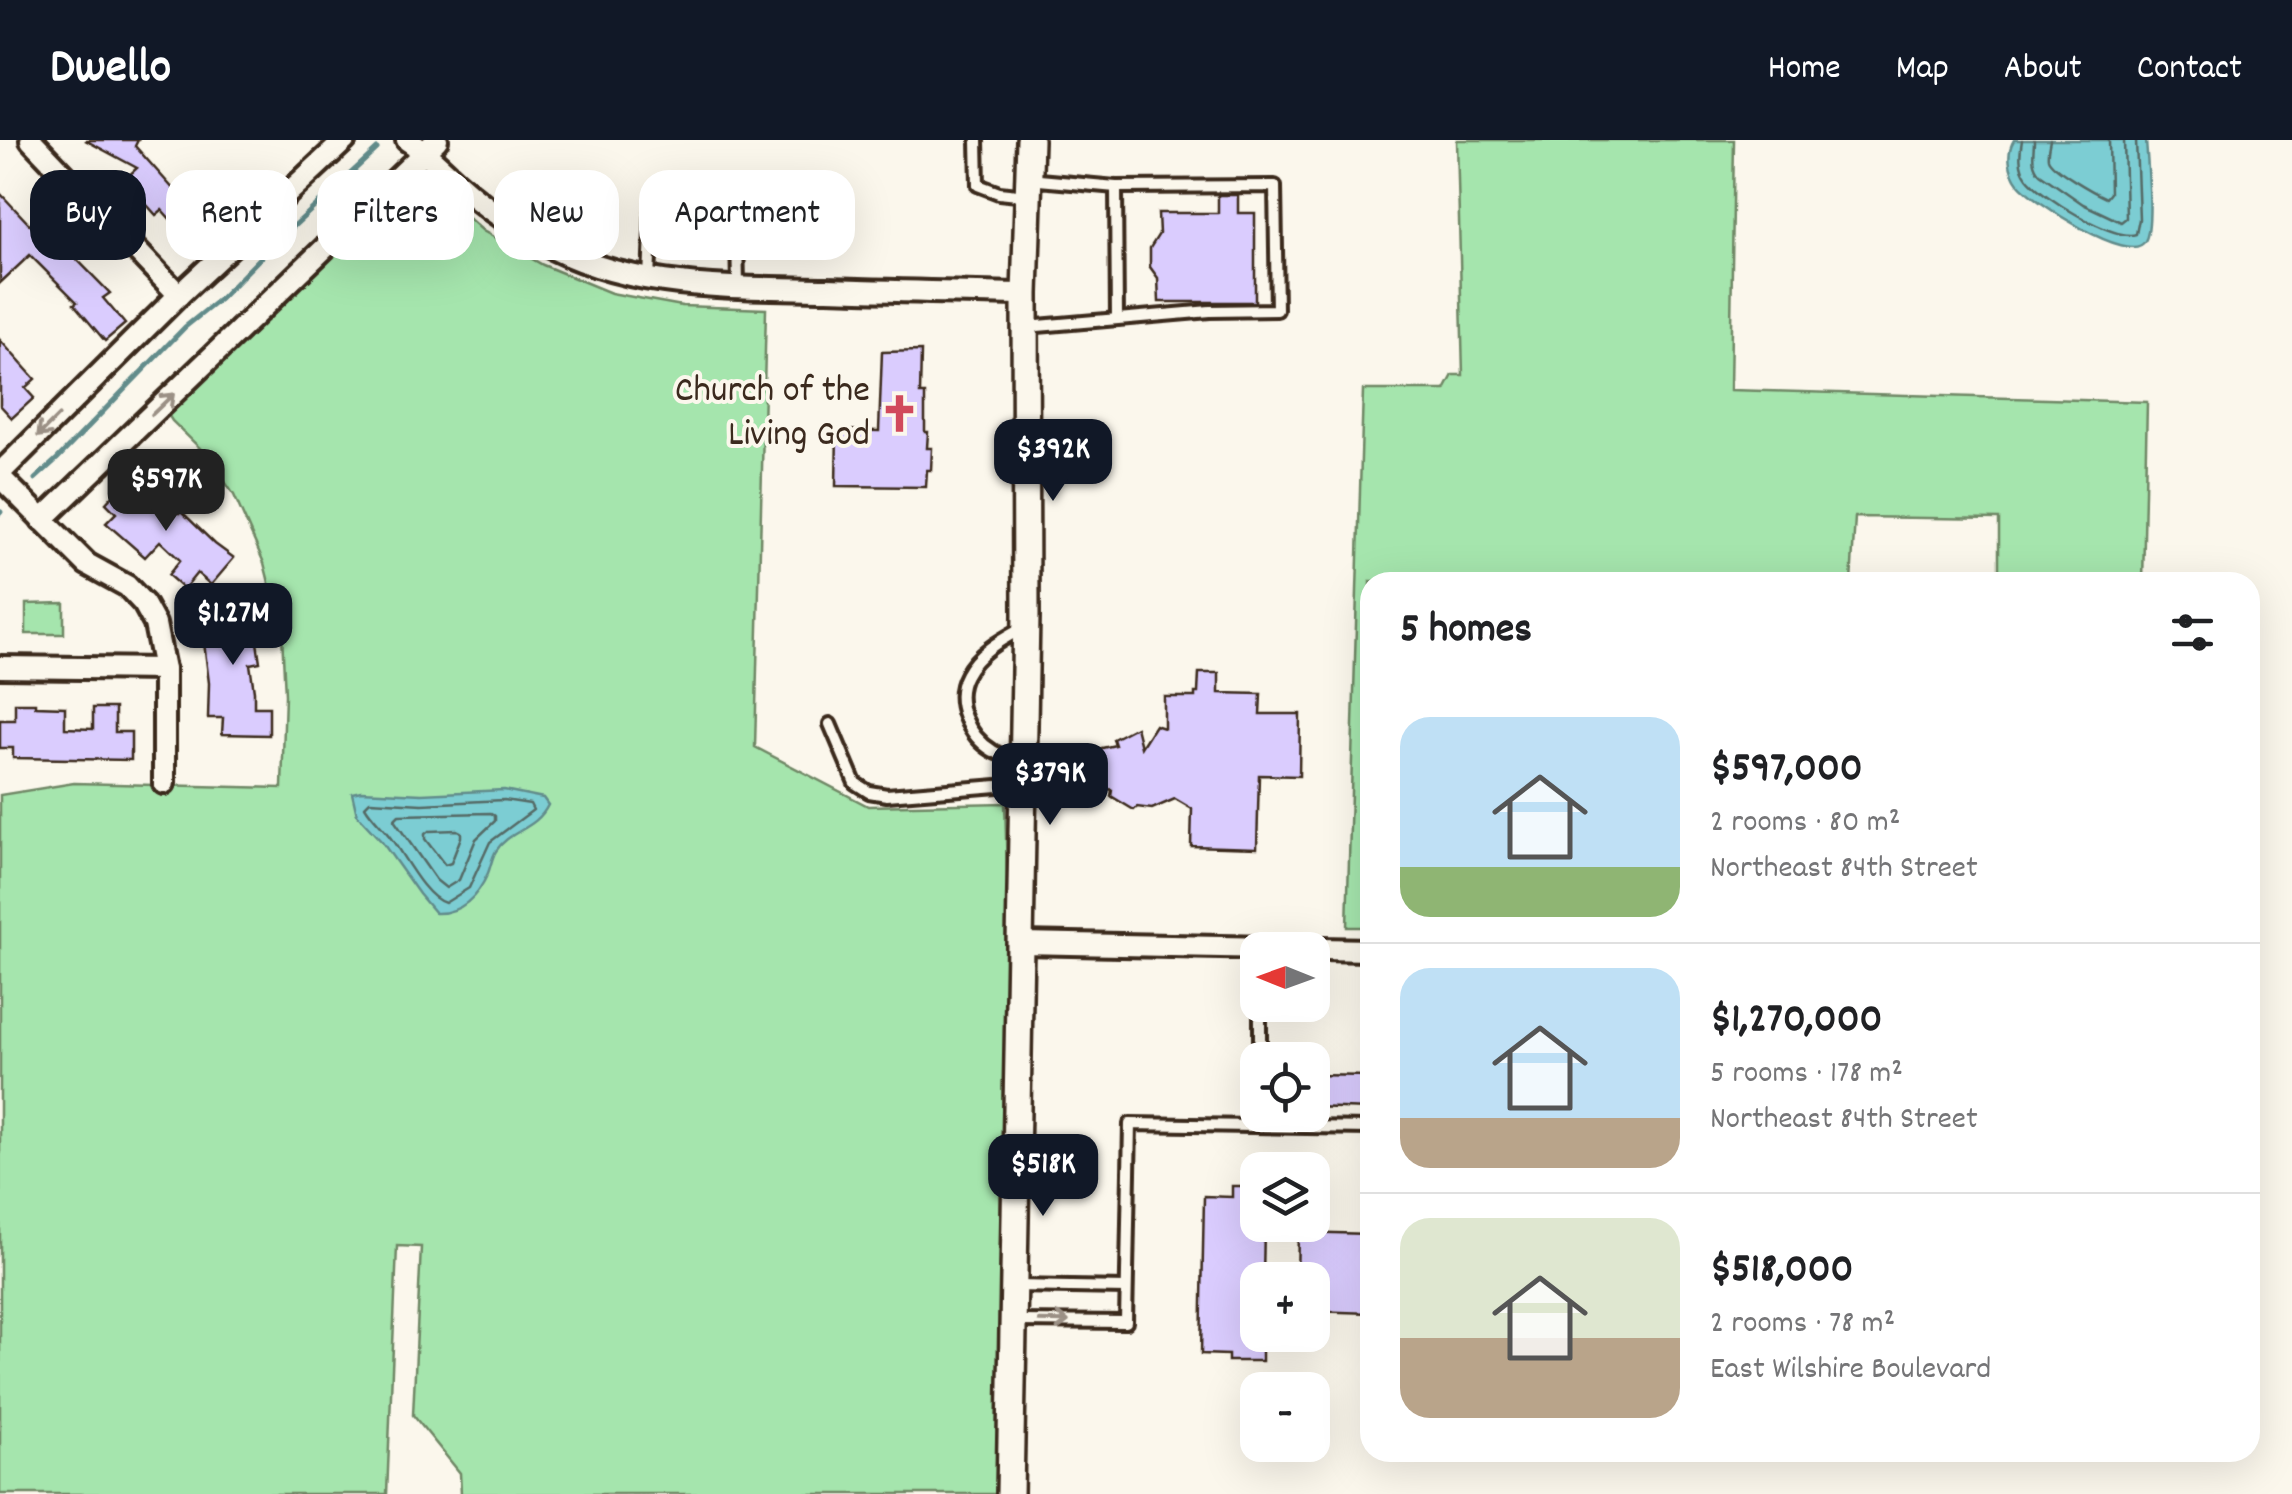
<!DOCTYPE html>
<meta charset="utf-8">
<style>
body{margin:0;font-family:Dekko,sans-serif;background:#f2f2f2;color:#202124;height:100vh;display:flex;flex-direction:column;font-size:38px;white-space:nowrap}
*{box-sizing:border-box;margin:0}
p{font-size:32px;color:#757577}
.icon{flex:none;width:55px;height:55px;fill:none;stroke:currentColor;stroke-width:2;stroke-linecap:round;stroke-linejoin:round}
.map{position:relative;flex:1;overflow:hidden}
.panel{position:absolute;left:1360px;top:432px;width:900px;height:890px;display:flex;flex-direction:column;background:#fff;border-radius:30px;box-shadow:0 10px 40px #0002}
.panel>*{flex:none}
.guide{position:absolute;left:30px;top:30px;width:950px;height:90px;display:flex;gap:20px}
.needle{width:65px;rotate:271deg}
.fabs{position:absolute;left:1240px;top:792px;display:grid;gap:20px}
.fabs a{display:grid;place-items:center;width:90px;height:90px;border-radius:20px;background:#fff;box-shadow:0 10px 40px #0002;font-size:50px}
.price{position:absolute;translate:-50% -85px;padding:0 22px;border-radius:20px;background:#111827;color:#fff;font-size:32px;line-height:65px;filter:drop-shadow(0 2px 5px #0008)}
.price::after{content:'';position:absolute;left:50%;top:60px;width:30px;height:22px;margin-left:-15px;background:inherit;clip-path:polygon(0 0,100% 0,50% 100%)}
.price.selected{background:#222;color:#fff}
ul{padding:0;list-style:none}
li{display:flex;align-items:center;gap:30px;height:250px;padding:0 40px}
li+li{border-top:2px solid #e0e0e0}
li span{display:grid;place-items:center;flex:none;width:280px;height:200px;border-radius:30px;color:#555}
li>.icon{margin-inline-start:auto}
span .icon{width:120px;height:120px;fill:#fffc;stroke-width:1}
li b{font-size:42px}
h2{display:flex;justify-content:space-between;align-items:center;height:120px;padding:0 40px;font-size:42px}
.pill{padding:0 35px;border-radius:30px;background:#fff;box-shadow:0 10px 40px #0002;font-size:35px;line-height:90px}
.pill.selected{background:#111827;color:#fff}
header{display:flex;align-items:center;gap:60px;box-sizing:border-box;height:140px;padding:0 50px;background:#111827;color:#fff}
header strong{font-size:48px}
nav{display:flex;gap:55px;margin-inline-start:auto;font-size:35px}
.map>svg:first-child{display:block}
.green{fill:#a5e5ad;stroke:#708866;stroke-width:2.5}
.water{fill:#7ccdd3;stroke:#628c8b;stroke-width:2.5}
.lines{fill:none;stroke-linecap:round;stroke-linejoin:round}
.shore{stroke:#556b66;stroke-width:2.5}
.stream{stroke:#628c8b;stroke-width:5}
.building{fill:#daccfe;stroke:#3b2a1e;stroke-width:2.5}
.service-casing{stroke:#3b2a1e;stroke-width:18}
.minor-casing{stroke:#3b2a1e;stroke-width:28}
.tertiary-casing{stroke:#3b2a1e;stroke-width:32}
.service{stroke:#fbf7ec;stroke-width:10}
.minor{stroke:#fbf7ec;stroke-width:20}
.tertiary{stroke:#fbf7ec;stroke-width:25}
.oneway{stroke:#9b9085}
.labels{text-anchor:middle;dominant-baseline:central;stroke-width:8;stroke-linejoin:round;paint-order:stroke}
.poi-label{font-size:38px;fill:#3b2a1e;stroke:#fbf7ec;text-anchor:end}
</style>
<header>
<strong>Dwello</strong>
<nav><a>Home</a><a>Map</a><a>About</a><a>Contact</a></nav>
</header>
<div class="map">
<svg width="2292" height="1354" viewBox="0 0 2292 1354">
<rect width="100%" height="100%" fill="#fbf7ec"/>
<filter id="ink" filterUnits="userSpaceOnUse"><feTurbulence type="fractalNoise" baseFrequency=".01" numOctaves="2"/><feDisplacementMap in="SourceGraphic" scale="20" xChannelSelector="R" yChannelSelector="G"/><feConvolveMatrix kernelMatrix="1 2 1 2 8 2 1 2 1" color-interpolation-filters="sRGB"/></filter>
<g filter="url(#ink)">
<!-- green -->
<g class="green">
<path d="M1457,0h277l-4,250 417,12 -4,180h-144v-63l-144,-2 -4,65h-481v345h-23l16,-537h82l8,-15h10z"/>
<path d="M424,38l59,53 60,34 68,28 71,13 84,3 -11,438 113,59 137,-3 4,141 -11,550h-537l-1,-21 -47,-58 8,-168 -24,-1 -10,248h-387v-699l74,-12 208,5 3,-93 -3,-61 -18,-71 -30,-68 -27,-40 -35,-34 -5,-8 240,-233z"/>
<path d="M64,463v31h-38v-30z"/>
</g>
<!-- water -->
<g class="water">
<path d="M2014,0h132c1,20 8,86 -1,101 -14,26 -114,-41 -127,-58 -9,-12 -12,-30 -4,-43z"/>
<path d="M504,650l39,8 5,7c-12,25 -39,25 -52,46 -4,6 -5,15 -8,22 -10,23 -27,41 -53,40l-16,-19 -37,-52 -25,-27 -5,-22 9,-2 61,3z"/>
</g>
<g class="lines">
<!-- shore -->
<g class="shore">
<path d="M2022,0c-2,13 -4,26 5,38 13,18 88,64 109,56l3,-15 -3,-79"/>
<path d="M2034,0c0,13 -4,23 6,34l43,30 38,18 5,-4 -2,-78"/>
<path d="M2050,0c-1,6 -3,12 -2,18 2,10 47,35 58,40l4,-5 -1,-53"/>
<path d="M504,660l26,4 3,6 -43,32 -21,46 -24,15c-21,-6 -41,-48 -55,-66 -8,-11 -18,-19 -25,-31l5,-5 52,3z"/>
<path d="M491,673l4,3v5l-19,18 -17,41 -13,8 -10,-8 -42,-60 5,-5z"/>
<path d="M457,690l4,2v5l-10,26 -6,2 -20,-26v-5l4,-3z"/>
</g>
<!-- stream -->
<g class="stream">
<path d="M35,339l22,-20 128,-132 35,-28 46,-47 111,-103"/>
<path d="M0,373l1,-1"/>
</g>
</g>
<!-- building -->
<g class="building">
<path d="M85,0h53l-3,6 49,55 5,-5 32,35 -22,20 -37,-41 -6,5 -18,-20 -10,9 -14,-15 23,-21z"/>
<path d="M0,53l30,32 9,-8 15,16 -2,1 58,59 -7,5 22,26 -20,17 -31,-37 3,-2 -47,-47 -30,28z"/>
<path d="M1218,55h20v18h17v89h-96l-1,-24 -8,-11v-19l9,-14 -1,-21h60z"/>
<path d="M0,200l35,39 -10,9 9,10 -22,20 -12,-13z"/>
<path d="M921,211l-1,43h5v38h3l-1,16h5l-1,22h-4l-1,17 -90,-1 1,-56 42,1 3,-79z"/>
<path d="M126,341l11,10 9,-9 33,31 2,-2 34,33 19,14 -23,27 -14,-12 -13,16 -16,-14 12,-15 -20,-19 -15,16 -39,-34 10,-10 -10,-10z"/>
<path d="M244,451l8,52 5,-1 3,20 -10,2 4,27v16h15v28l-47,-1 1,-16h-15l1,-35 -8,-65 18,-3 -3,-20z"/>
<path d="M1199,533h20v20l42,1 -1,20h40l-1,62 -40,-1 -2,73 -66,-2 1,-37 -17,-10 -23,10 -15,-2 -3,3 -23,-14 1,-6 -24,-7 1,-32 26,-6 -2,-6 23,-12 5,20 14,-22 9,3v-31h31v-4h3z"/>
<path d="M15,563h20v3l30,1v21l28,1v-21h22v24h16v28l-118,-2v-10h-13v-28h15z"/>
<path d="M1312,935l58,1v33l-58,-2z"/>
<path d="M1232,1046h26v39h6l-1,55h-5v55h4v26h-34v-6l-27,-1 3,-158 28,1z"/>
<path d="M1298,1092l72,2v79l-58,-2v-31h-15z"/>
</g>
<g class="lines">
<defs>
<g id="service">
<path d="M977,0l1,45 21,8 28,3"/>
<path d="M1116,47l1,132"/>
<path d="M649,139l3,-71 4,-10 7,-6c23,1 49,-4 69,7l5,36 1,51"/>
<path d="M1026,187l184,-16 67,-1 -2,-124 -159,1 -88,-8"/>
<path d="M1021,489c-20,11 -44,24 -55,46 -14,26 2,61 27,76 9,5 20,8 30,12"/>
<path d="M830,584l25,59 14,9 18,3 135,-11"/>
<path d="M1260,920v-55"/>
<path d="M1015,1146l111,2"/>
<path d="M1016,1181l110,1 4,-198 240,4"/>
</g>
<g id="minor">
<path d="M31,0l148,155"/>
<path d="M407,0c21,13 33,27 52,44 23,21 52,41 80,57 88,50 190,46 288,48 66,2 132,4 198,5"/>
<path d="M0,333l179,-178 166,-155"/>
<path d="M0,337l87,87 40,22 17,18 11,20 9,45v114"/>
<path d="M42,380l395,-380"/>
<path d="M0,527l164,2"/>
<path d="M1021,803l349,7"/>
</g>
<path id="tertiary" d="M1010,1354l16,-879 -1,-321 5,-154"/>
</defs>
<!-- service casing -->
<use href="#service" class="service-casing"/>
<!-- minor casing -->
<use href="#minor" class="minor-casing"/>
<!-- tertiary casing -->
<use href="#tertiary" class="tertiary-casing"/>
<!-- service -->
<use href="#service" class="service"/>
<!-- minor -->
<use href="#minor" class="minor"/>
<!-- tertiary -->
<use href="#tertiary" class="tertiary"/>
</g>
<!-- one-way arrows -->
<defs><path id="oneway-shaft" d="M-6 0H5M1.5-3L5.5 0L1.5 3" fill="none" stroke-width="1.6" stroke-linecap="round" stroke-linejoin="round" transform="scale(2.5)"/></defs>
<g class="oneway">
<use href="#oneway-shaft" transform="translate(163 264) rotate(-44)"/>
<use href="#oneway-shaft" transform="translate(48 286) rotate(135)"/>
<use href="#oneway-shaft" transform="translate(1054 1181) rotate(1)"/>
</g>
</g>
<!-- icons -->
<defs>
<symbol id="church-bare" viewBox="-9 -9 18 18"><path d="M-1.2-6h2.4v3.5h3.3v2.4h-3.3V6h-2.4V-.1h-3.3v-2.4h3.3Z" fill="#d1495b" stroke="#fbf7ec" stroke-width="2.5" paint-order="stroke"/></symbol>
</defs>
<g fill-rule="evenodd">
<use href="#church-bare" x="872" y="246" width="55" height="55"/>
</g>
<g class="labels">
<!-- poi labels -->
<g class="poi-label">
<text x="870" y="252">Church of the<tspan x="870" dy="44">Living God</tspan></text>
</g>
</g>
</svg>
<div class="fabs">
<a><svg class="needle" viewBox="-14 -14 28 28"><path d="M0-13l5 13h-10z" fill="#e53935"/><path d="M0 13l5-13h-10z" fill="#757577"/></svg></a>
<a><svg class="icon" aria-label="locate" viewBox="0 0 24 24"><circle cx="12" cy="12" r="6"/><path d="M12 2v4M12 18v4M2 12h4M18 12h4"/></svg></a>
<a><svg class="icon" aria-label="layers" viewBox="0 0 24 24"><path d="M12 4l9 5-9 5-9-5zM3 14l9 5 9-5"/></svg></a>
<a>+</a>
<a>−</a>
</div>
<b class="price" style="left:1053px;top:364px">$392K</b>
<b class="price selected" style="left:166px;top:394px">$597K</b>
<b class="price" style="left:233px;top:528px">$1.27M</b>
<b class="price" style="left:1050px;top:688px">$379K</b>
<b class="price" style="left:1043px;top:1079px">$518K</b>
<div class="guide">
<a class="pill selected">Buy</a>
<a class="pill">Rent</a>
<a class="pill">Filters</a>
<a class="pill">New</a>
<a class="pill">Apartment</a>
</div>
<section class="panel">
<h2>5 homes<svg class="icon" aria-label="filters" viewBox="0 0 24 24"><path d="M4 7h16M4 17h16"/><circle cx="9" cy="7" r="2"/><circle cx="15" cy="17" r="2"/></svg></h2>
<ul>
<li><span style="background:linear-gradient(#bfe0f5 75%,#8fb573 0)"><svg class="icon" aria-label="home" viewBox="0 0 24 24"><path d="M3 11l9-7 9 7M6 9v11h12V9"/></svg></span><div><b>$597,000</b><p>2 rooms · 80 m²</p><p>Northeast 84th Street</p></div></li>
<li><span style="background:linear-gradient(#bfe0f5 75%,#b9a48a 0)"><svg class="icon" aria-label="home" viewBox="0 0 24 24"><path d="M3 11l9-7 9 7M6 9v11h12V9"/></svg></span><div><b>$1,270,000</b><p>5 rooms · 178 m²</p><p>Northeast 84th Street</p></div></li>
<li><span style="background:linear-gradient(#dfe7d0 60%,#b9a48a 0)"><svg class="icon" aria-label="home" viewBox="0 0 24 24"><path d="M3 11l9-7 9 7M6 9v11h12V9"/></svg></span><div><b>$518,000</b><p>2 rooms · 78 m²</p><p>East Wilshire Boulevard</p></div></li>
</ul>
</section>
</div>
